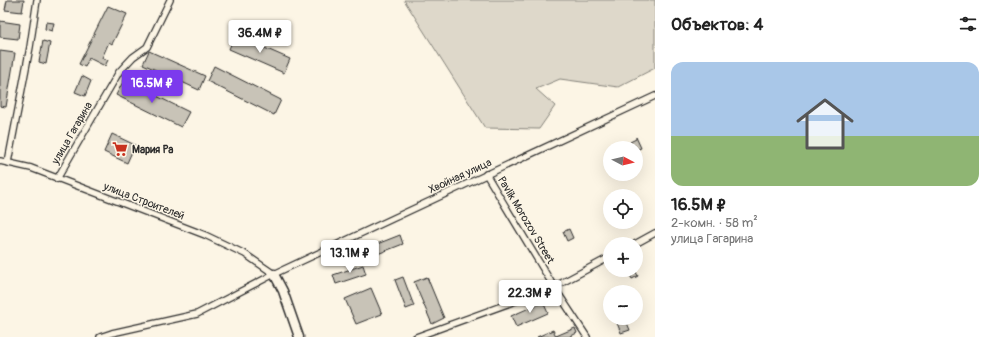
<!DOCTYPE html>
<html lang="ru">
<meta charset="utf-8">
<style>
body{margin:0;font-family:Pangolin,sans-serif;background:#f2f2f2;color:#222;height:100vh;display:flex;flex-direction:column;font-size:15px;white-space:nowrap}
*{box-sizing:border-box;margin:0}
p{font-size:13px;color:#767676}
.icon{flex:none;width:22px;height:22px;fill:none;stroke:currentColor;stroke-width:2;stroke-linecap:round;stroke-linejoin:round}
.map{position:relative;flex:1;overflow:hidden}
.sheet{display:flex;flex-direction:column;background:#fff;width:340px}
.sheet>*{flex:none}
.needle{width:26px;rotate:97deg}
.buttons{position:absolute;left:603px;top:141px;display:grid;gap:8px}
.buttons a{display:grid;place-items:center;width:40px;height:40px;border-radius:50%;background:#fff;box-shadow:0 4px 16px #0002;font-size:20px}
.price{position:absolute;translate:-50% -34px;padding:0 9px;border-radius:4px;background:#fff;color:#222;font-size:13px;line-height:26px;filter:drop-shadow(0 1px 2px #0008)}
.price::after{content:'';position:absolute;left:50%;top:24px;width:12px;height:9px;margin-left:-6px;background:inherit;clip-path:polygon(0 0,100% 0,50% 100%)}
.price.selected{background:#7c3aed;color:#fff}
ul{padding:0;list-style:none}
li{display:grid;align-content:center;gap:8px;height:212px;padding:0 16px}
li span{display:grid;place-items:center;height:124px;border-radius:12px;color:#555}
li>.icon{margin-inline-start:auto}
span .icon{width:72px;height:72px;fill:#fffc;stroke-width:1}
li b{font-size:17px}
h2{display:flex;justify-content:space-between;align-items:center;height:48px;padding:0 16px;font-size:17px}
main{display:flex;flex:1;min-height:0}
.map>svg:first-child{display:block}
.green{fill:#ded8ca;stroke:#84827a}
.building{fill:#c8c3b7;stroke:#2b2b2b}
.lines{fill:none;stroke-linecap:round;stroke-linejoin:round}
.street-casing{stroke:#2b2b2b;stroke-width:8}
.secondary-casing{stroke:#2b2b2b;stroke-width:11}
.street{stroke:#fcf5e5;stroke-width:5.5}
.secondary{stroke:#fcf5e5;stroke-width:8}
.labels{text-anchor:middle;dominant-baseline:central;stroke-width:3;stroke-linejoin:round;paint-order:stroke}
.street-label{font-size:11px;fill:#2b2b2b;stroke:#fcf5e5}
.poi-label{font-size:11px;font-weight:bold;fill:#2b2b2b;stroke:#fcf5e5;text-anchor:start}
</style>
<main>
<div class="map">
<svg width="655" height="337" viewBox="0 0 655 337">
<rect width="100%" height="100%" fill="#fcf5e5"/>
<filter id="ink" filterUnits="userSpaceOnUse"><feTurbulence type="fractalNoise" baseFrequency=".025" numOctaves="2"/><feDisplacementMap in="SourceGraphic" scale="8" xChannelSelector="R" yChannelSelector="G"/><feConvolveMatrix kernelMatrix="1 2 1 2 8 2 1 2 1" color-interpolation-filters="sRGB"/></filter>
<g filter="url(#ink)">
<!-- green -->
<path class="green" d="M404,0h251v68l-37,19 -58,-8 -24,10 19,17 -16,23 -54,-1z"/>
<!-- building -->
<g class="building">
<path d="M7,0h17l-2,12 -17,-2z"/>
<path d="M108,6l19,8 -15,30 -3,-2 -7,16 6,2 -3,6 -16,-8 -4,9 -6,-3z"/>
<path d="M0,21l20,3 -2,15 -18,-2z"/>
<path d="M46,22l8,1 -2,8 -7,-2z"/>
<path d="M235,35l55,24 -6,14 -55,-24z"/>
<path d="M43,41l7,2 -4,21 -7,-2z"/>
<path d="M0,51l15,2 -9,54 -6,-1z"/>
<path d="M149,51l56,25 -6,14 -56,-26z"/>
<path d="M214,66l67,34 -7,15 -67,-34z"/>
<path d="M82,76l9,5 -6,15 -10,-4z"/>
<path d="M124,80l65,32 -8,15 -65,-32z"/>
<path d="M112,134l23,11 -8,18 -23,-11z"/>
<path d="M636,137l5,11 -5,2v-2h-3l-3,-6 6,-3z"/>
<path d="M569,229l4,9 -6,3 -4,-9z"/>
<path d="M400,235l3,9 -28,11 -3,-9z"/>
<path d="M363,265l3,9 -30,10 -3,-9z"/>
<path d="M627,270h8l3,6 -6,3z"/>
<path d="M403,277l11,29 -8,3 -11,-29z"/>
<path d="M427,277l17,41 -12,6 -18,-42z"/>
<path d="M371,288l11,26 -26,10 -11,-25z"/>
<path d="M543,302l5,11 -32,14 -5,-11z"/>
<path d="M615,318h10l5,12 -9,3z"/>
<path d="M575,328l2,5 -8,4h-32l16,-7 3,6z"/>
</g>
<g class="lines">
<defs>
<g id="street">
<path d="M0,161l31,7 174,67 40,19 29,20"/>
<path d="M8,162l22,-115 7,-47"/>
<path d="M486,174l68,113 33,50"/>
<path d="M57,179l62,-107 14,-15 14,-10 23,-47"/>
<path d="M635,244l20,-11"/>
<path d="M100,337l12,-4 85,-19 77,-40 381,-178"/>
<path d="M416,337l138,-50 56,-30"/>
</g>
<path id="secondary" d="M274,274l9,17 16,46"/>
</defs>
<!-- street casing -->
<use href="#street" class="street-casing"/>
<!-- secondary casing -->
<use href="#secondary" class="secondary-casing"/>
<!-- street -->
<use href="#street" class="street"/>
<!-- secondary -->
<use href="#secondary" class="secondary"/>
</g>
</g>
<!-- icons -->
<defs>
<symbol id="supermarket-bare" viewBox="-9 -9 18 18"><path d="M-6-5.5h2.5l.6 2H6L4.5 2H-2.5L-4.4-4H-6ZM-1.5 3.2a1.3 1.3 0 1 0 .1 0ZM3 3.2a1.3 1.3 0 1 0 .1 0Z" fill="#c8321e" stroke="#fcf5e5" stroke-width="2.5" paint-order="stroke"/></symbol>
</defs>
<g fill-rule="evenodd">
<use href="#supermarket-bare" x="109" y="138" width="22" height="22"/>
</g>
<g class="labels">
<!-- street labels -->
<g class="street-label">
<text transform="translate(72 133) rotate(-60)">улица Гагарина</text>
<text transform="translate(460 176) rotate(-25)">Хвойная улица</text>
<text transform="translate(144 201) rotate(21)">улица Строителей</text>
<text transform="translate(526 220) rotate(59)">Pavlik Morozov Street</text>
</g>
<!-- poi labels -->
<g class="poi-label">
<text x="132" y="149">Мария Ра</text>
</g>
</g>
</svg>
<div class="buttons">
<a><svg class="needle" viewBox="-14 -14 28 28"><path d="M0-13l5 13h-10z" fill="#e53935"/><path d="M0 13l5-13h-10z" fill="#767676"/></svg></a>
<a><svg class="icon" aria-label="locate" viewBox="0 0 24 24"><circle cx="12" cy="12" r="6"/><path d="M12 2v4M12 18v4M2 12h4M18 12h4"/></svg></a>
<a>+</a>
<a>−</a>
</div>
<b class="price" style="left:260px;top:54px">36.4M ₽</b>
<b class="price selected" style="left:152px;top:104px">16.5M ₽</b>
<b class="price" style="left:350px;top:274px">13.1M ₽</b>
<b class="price" style="left:530px;top:314px">22.3M ₽</b>
</div>
<section class="sheet">
<h2>Объектов: 4<svg class="icon" aria-label="filters" viewBox="0 0 24 24"><path d="M4 7h16M4 17h16"/><circle cx="9" cy="7" r="2"/><circle cx="15" cy="17" r="2"/></svg></h2>
<ul>
<li><span style="background:linear-gradient(#a9c7e8 60%,#8fb573 0)"><svg class="icon" aria-label="home" viewBox="0 0 24 24"><path d="M3 11l9-7 9 7M6 9v11h12V9"/></svg></span><div><b>16.5M ₽</b><p>2-комн. · 58 m²</p><p>улица Гагарина</p></div></li>
</ul>
</section>
</main>
